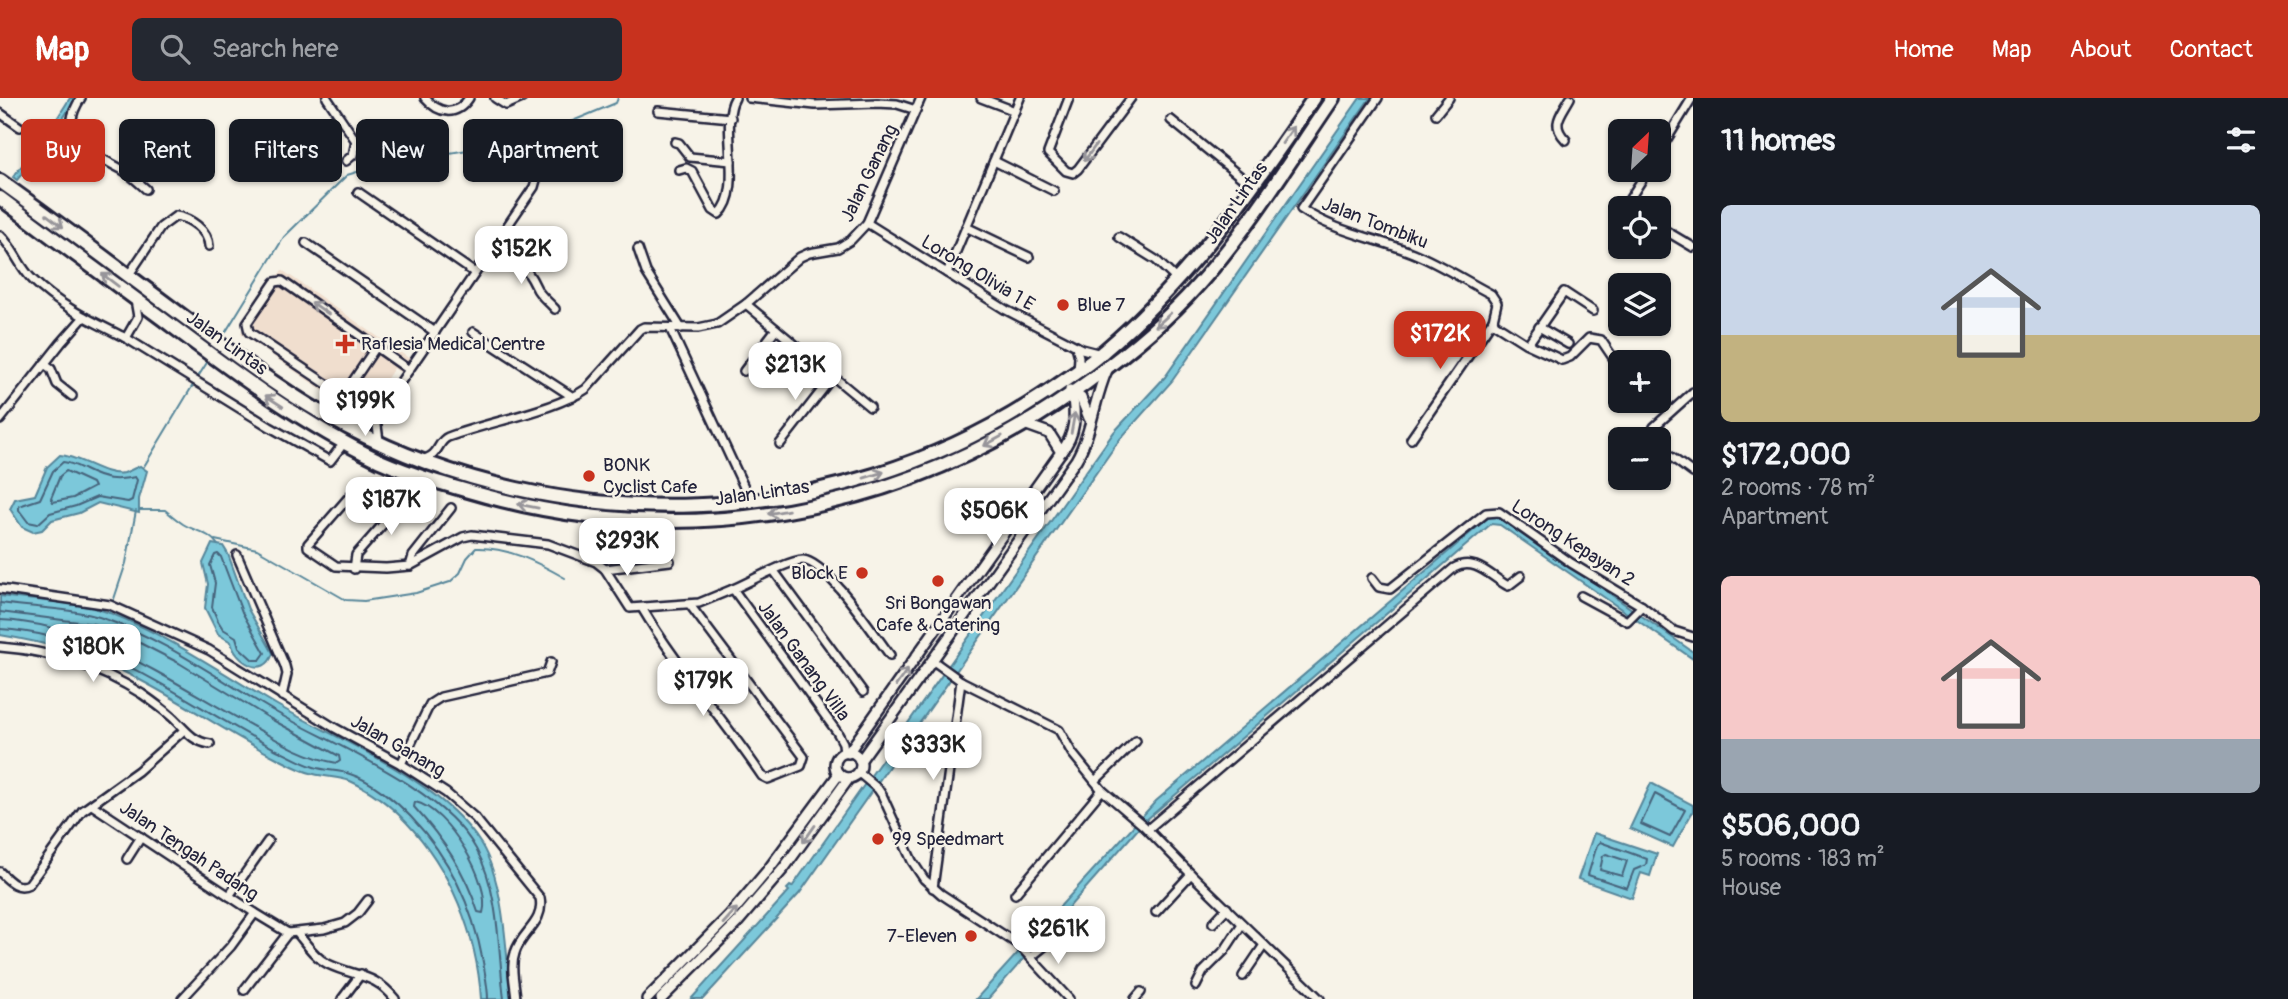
<!DOCTYPE html>
<meta charset="utf-8">
<style>
body{margin:0;font-family:Pangolin,sans-serif;background:#242831;color:#f1f3f6;height:100vh;display:flex;flex-direction:column;font-size:26px;white-space:nowrap}
*{box-sizing:border-box;margin:0}
p{font-size:23px;color:#9ea1a6}
.icon{flex:none;width:38px;height:38px;fill:none;stroke:currentColor;stroke-width:2;stroke-linecap:round;stroke-linejoin:round}
.map{position:relative;flex:1;overflow:hidden}
.side{display:flex;flex-direction:column;background:#171b24;width:595px}
.side>*{flex:none}
.hud{position:absolute;left:21px;top:21px;width:665px;height:63px;display:flex;gap:14px}
.needle{width:46px;rotate:25deg}
.fabs{position:absolute;left:1608px;top:21px;display:grid;gap:14px}
.fabs a{display:grid;place-items:center;width:63px;height:63px;border-radius:10px;background:#171b24;box-shadow:0 2px 5px #0004;font-size:35px}
.price{position:absolute;translate:-50% -60px;padding:0 16px;border-radius:14px;background:#fff;color:#222;font-size:23px;line-height:46px;filter:drop-shadow(0 2px 4px #0008)}
.price::after{content:'';position:absolute;left:50%;top:42px;width:21px;height:16px;margin-left:-10px;background:inherit;clip-path:polygon(0 0,100% 0,50% 100%)}
.price.current{background:#c8321e;color:#fff}
ul{padding:0;list-style:none}
li{display:grid;align-content:center;gap:14px;height:371px;padding:0 28px}
li span{display:grid;place-items:center;height:217px;border-radius:10px;color:#555}
li>.icon{margin-inline-start:auto}
span .icon{width:126px;height:126px;fill:#fffc;stroke-width:1}
li b{font-size:30px}
h2{display:flex;justify-content:space-between;align-items:center;height:84px;padding:0 28px;font-size:30px}
.chip{padding:0 24px;border-radius:10px;background:#171b24;box-shadow:0 2px 5px #0004;font-size:24px;line-height:63px}
.chip.current{background:#c8321e;color:#fff}
header{display:flex;align-items:center;gap:42px;box-sizing:border-box;height:98px;padding:0 35px;background:#c8321e;color:#fff}
header strong{font-size:33px}
nav{display:flex;gap:38px;margin-inline-start:auto;font-size:24px}
.search{width:490px;height:63px;background:#242831;display:flex;align-items:center;gap:18px;box-sizing:border-box;padding:0 24px;border-radius:10px;color:#9ea1a6;font-size:26px}
main{display:flex;flex:1;min-height:0}
.map>svg:first-child{display:block}
.built{fill:#f0dece}
.water{fill:#7bc8da;stroke:#57869a;stroke-width:2}
.lines{fill:none;stroke-linecap:round;stroke-linejoin:round}
.shore{stroke:#46647b;stroke-width:2}
.stream{stroke:#57869a;stroke-width:2}
.minor-casing{stroke:#22223b;stroke-width:12}
.tertiary-casing{stroke:#22223b;stroke-width:14}
.trunk-casing{stroke:#22223b;stroke-width:18}
.minor{stroke:#f7f3e8;stroke-width:7}
.tertiary{stroke:#f7f3e8;stroke-width:9}
.trunk{stroke:#f7f3e8;stroke-width:12}
.oneway{stroke:#97959a}
.poi-dot{fill:#c8321e;stroke:#f7f3e8;stroke-width:2.5}
.labels{text-anchor:middle;dominant-baseline:central;stroke-width:5;stroke-linejoin:round;paint-order:stroke}
.street-label{font-size:19px;fill:#22223b;stroke:#f7f3e8}
.poi-label{font-size:19px;fill:#22223b;stroke:#f7f3e8;text-anchor:start}
</style>
<header>
<strong>Map</strong>
<div class="search"><svg class="icon" aria-label="search" viewBox="0 0 24 24"><circle cx="10" cy="10" r="6"/><path d="M15 15l6 6"/></svg>Search here</div>
<nav><a>Home</a><a>Map</a><a>About</a><a>Contact</a></nav>
</header>
<main>
<div class="map">
<svg width="1693" height="901" viewBox="0 0 1693 901">
<rect width="100%" height="100%" fill="#f7f3e8"/>
<filter id="ink" filterUnits="userSpaceOnUse"><feTurbulence type="fractalNoise" baseFrequency=".0143" numOctaves="2"/><feDisplacementMap in="SourceGraphic" scale="14" xChannelSelector="R" yChannelSelector="G"/><feConvolveMatrix kernelMatrix="1 2 1 2 8 2 1 2 1" color-interpolation-filters="sRGB"/></filter>
<g filter="url(#ink)">
<!-- built -->
<path class="built" d="M282,172l128,89 -9,14 -7,-5 -18,27 -15,3 -3,-1 -5,7 -10,-7 -3,2 -13,-9 -2,2 -84,-58 5,-13z"/>
<!-- water -->
<g class="water">
<path d="M70,0h6l-21,33 -38,49 -4,-3 38,-49z"/>
<path d="M1360,0h10l-198,283 -52,58 -321,455 -96,105h-12l98,-108 -2,-2 3,-3 2,1 322,-455 51,-55z"/>
<path d="M60,357c20,1 45,22 64,18 5,-2 11,-5 16,-7l7,5 -8,28v14l-41,-10 -19,10 -27,7 -10,10 -9,2 -11,-5 -12,-18 5,-10 20,-4 12,-28z"/>
<path d="M1489,419h8l8,3 188,132v7l-193,-134 -9,-1 -346,297 -157,178h-12l180,-198z"/>
<path d="M212,446l11,2 5,8 20,55 25,44c-8,27 -38,9 -42,-11l-13,-8 -13,-26 3,-24 -5,-21z"/>
<path d="M0,498c34,5 78,5 110,17 60,23 112,60 167,92 65,37 163,74 204,139 24,39 25,110 30,155h-30c-4,-65 -31,-131 -75,-177 -15,-16 -36,-32 -56,-41 -11,-4 -25,-4 -36,-7 -14,-3 -27,-11 -39,-17 -52,-26 -100,-61 -153,-86 -38,-19 -80,-29 -122,-36z"/>
<path d="M1651,685l42,22v6l-20,36 -43,-19z"/>
<path d="M1594,735l63,21 -7,22 -9,-3 -9,25 -54,-19z"/>
</g>
<g class="lines">
<!-- shore -->
<g class="shore">
<path d="M63,364c9,1 14,4 22,8 20,10 30,11 50,7l2,3 -5,20 -4,2 -31,-5 -21,9 -26,7 -12,11 -10,-2 -9,-12v-4l21,-7 13,-28z"/>
<path d="M66,373l26,12 2,4 -21,11 -20,4 -2,-4 9,-22z"/>
<path d="M218,456l3,3 21,55 23,41 -5,7h-7l-14,-13 -3,-10 -13,-8 -5,-8 -6,-14 3,-24 -5,-18 5,-10z"/>
<path d="M0,505c33,5 74,5 105,16 60,21 112,59 167,91 61,35 170,77 204,139 24,44 22,101 28,150"/>
<path d="M0,514l94,12 42,17 43,22 90,55 70,38 1,5 -3,2c-30,-5 -57,-21 -83,-36 -81,-43 -159,-103 -254,-107"/>
<path d="M0,531c103,5 187,75 275,120 13,6 26,14 39,18 12,4 25,3 36,7 22,7 46,27 61,43 38,40 62,90 72,145 2,12 5,25 5,37"/>
<path d="M1655,696l30,16 -15,27 -29,-13z"/>
<path d="M415,704c32,6 77,81 68,111l-5,-1c-13,-41 -35,-73 -64,-105z"/>
<path d="M1600,744l47,17 -1,6 -12,5 -7,18 -39,-13 9,-30z"/>
<path d="M1606,756l21,7 -5,15 -22,-6 3,-14z"/>
</g>
<!-- stream -->
<g class="stream">
<path d="M222,240l62,-101 63,-62 37,-11 143,-24 89,-37 2,-5"/>
<path d="M196,282l12,-19"/>
<path d="M143,370l50,-83"/>
<path d="M139,412h26c6,5 12,10 18,14 13,8 26,8 35,21"/>
<path d="M215,442l42,9 89,51 18,1 52,-8 34,-11 10,-9 7,-15 9,-10c32,-1 61,14 89,30"/>
<path d="M113,504l13,-39 10,-52"/>
<path d="M109,515l2,-6"/>
</g>
<defs>
<g id="minor">
<path d="M81,0c-27,40 9,54 40,71 9,5 17,13 25,20"/>
<path d="M327,0l29,43 -3,14 -7,6"/>
<path d="M425,0c14,16 31,19 44,0"/>
<path d="M495,0l11,7 16,-7"/>
<path d="M749,0l66,7 62,-2 20,1 19,6"/>
<path d="M981,0l34,13"/>
<path d="M1069,0l-21,55 18,18 7,2 5,-4 53,-71"/>
<path d="M1378,0l-77,111c34,23 75,29 112,44 27,11 53,28 78,41l6,9 -4,17 2,4 30,19 37,17 8,-3 19,-19 12,2 19,28"/>
<path d="M658,13l73,7"/>
<path d="M0,15l20,14"/>
<path d="M1436,16l13,-16"/>
<path d="M1171,22l81,66"/>
<path d="M1566,42c-16,-16 -5,-25 4,-42"/>
<path d="M675,44l4,1 11,14 41,4"/>
<path d="M1659,54l33,-54"/>
<path d="M994,63l60,30"/>
<path d="M679,72l7,-2 6,3 21,39 6,4c26,-24 0,-90 16,-116"/>
<path d="M358,94l117,81"/>
<path d="M1624,110l24,-38"/>
<path d="M867,125l139,87 76,39 19,5"/>
<path d="M966,129l63,30"/>
<path d="M1666,133l27,16"/>
<path d="M0,137c14,13 19,32 33,45 26,26 61,42 93,58l12,-21 -3,-17"/>
<path d="M1119,139l37,23 21,20"/>
<path d="M306,145l129,89"/>
<path d="M638,151l8,23 35,56"/>
<path d="M489,155c25,-1 37,13 47,34 3,8 13,15 19,22"/>
<path d="M947,175l73,-175"/>
<path d="M128,178l33,-49 15,-11c14,2 32,14 33,30"/>
<path d="M746,206l124,103"/>
<path d="M1539,229l29,17"/>
<path d="M670,230l81,174"/>
<path d="M473,234l100,65"/>
<path d="M126,240l144,89 60,34 14,-18"/>
<path d="M1528,246l36,-52 29,19"/>
<path d="M1076,248l3,11 -1,15"/>
<path d="M376,249l-29,43 -7,3 -91,-61 -2,-9 28,-41 7,-1 127,89"/>
<path d="M44,266l7,5 6,15 15,12"/>
<path d="M744,273l32,-42"/>
<path d="M376,320l3,23"/>
<path d="M0,322l61,-77 23,-26"/>
<path d="M351,328l14,-3 11,-5 158,-231 2,-7 -3,-5 -25,-16"/>
<path d="M1411,341l82,-119"/>
<path d="M1650,341l4,-12 39,-35"/>
<path d="M780,346l53,-68"/>
<path d="M1659,350l34,25"/>
<path d="M421,362c20,-4 15,-18 27,-23 43,-16 89,-22 130,-43l8,-5 54,-60 4,-2 54,1 19,-4 29,-20 54,-47 9,-4 29,-5 13,-8 16,-17 54,-125"/>
<path d="M356,391l-48,55v3l28,19 50,2 24,-2 53,-29 9,-2 76,9 48,18 9,7 25,39 69,-5 34,-14 104,143 6,11 1,11"/>
<path d="M237,457l48,111 2,8 -5,22"/>
<path d="M410,468l3,-10 38,-48"/>
<path d="M354,471l2,-14 51,-58"/>
<path d="M605,471l65,-8"/>
<path d="M774,473l89,121"/>
<path d="M1372,480l7,9 11,2 96,-76 13,-1 72,51 71,43 32,25 19,6"/>
<path d="M0,491l110,16 99,45 126,78 66,36 45,29 29,25 65,80c5,25 -19,34 -25,55 -5,14 0,31 1,46"/>
<path d="M733,491c14,-6 56,-29 70,-29 24,2 71,74 87,95"/>
<path d="M1581,498l46,25 15,-15"/>
<path d="M642,510c35,59 81,110 120,168l6,3 33,-13 3,-9 -114,-152"/>
<path d="M0,549c52,4 98,19 142,47 10,7 21,15 30,23 13,12 19,24 38,27"/>
<path d="M932,562l29,21 98,49 13,23 30,37 42,36 47,48 129,125"/>
<path d="M401,666l29,-60 11,-7 106,-24 4,-11"/>
<path d="M859,675l19,16 4,6 30,66 12,18 17,15 78,51 50,54"/>
<path d="M1095,683l41,-40"/>
<path d="M92,707l163,108 33,20 36,-4 21,-6 13,-10 10,-13"/>
<path d="M1148,731l306,-261c21,-12 37,9 54,18l13,-10"/>
<path d="M127,761l14,-22"/>
<path d="M0,774c9,9 17,18 29,12l53,-73 56,-40 45,-40"/>
<path d="M933,790l28,-207"/>
<path d="M1015,796l87,-104"/>
<path d="M229,798l39,-55"/>
<path d="M1156,814l35,-38"/>
<path d="M1213,825l14,-15"/>
<path d="M297,835c9,10 18,25 31,31 27,13 47,9 67,35"/>
<path d="M1031,859l26,-21"/>
<path d="M1243,878l21,-31"/>
<path d="M1196,888l7,-14 22,-22 17,-26"/>
<path d="M244,892l44,-57"/>
<path d="M182,901l49,-53 24,-33"/>
<path d="M342,901l19,-25"/>
<path d="M1135,901l6,-7"/>
</g>
<g id="tertiary">
<path d="M1070,292l11,8 8,20"/>
<path d="M1061,354c15,-17 15,-38 11,-59"/>
<circle cx="848" cy="667" r="13"/>
<path d="M848,655l213,-301 -12,-19 -25,-9"/>
<path d="M860,663l216,-301c16,-27 18,-61 31,-90"/>
<path d="M647,901l82,-83 39,-46 71,-96"/>
<path d="M661,901l76,-76 47,-55 65,-90"/>
</g>
<g id="trunk">
<path d="M0,83c66,47 130,96 196,145 48,36 96,72 149,100 218,115 489,106 695,-29 22,-15 45,-29 64,-46 85,-72 148,-162 210,-253"/>
<path d="M0,100c53,40 107,80 160,119 71,53 140,106 220,144 34,15 70,25 106,35 202,55 413,18 585,-102 41,-29 81,-60 116,-97 56,-59 100,-132 146,-199"/>
</g>
</defs>
<!-- minor casing -->
<use href="#minor" class="minor-casing"/>
<!-- tertiary casing -->
<use href="#tertiary" class="tertiary-casing"/>
<!-- trunk casing -->
<use href="#trunk" class="trunk-casing"/>
<!-- minor -->
<use href="#minor" class="minor"/>
<!-- tertiary -->
<use href="#tertiary" class="tertiary"/>
<!-- trunk -->
<use href="#trunk" class="trunk"/>
</g>
<!-- one-way arrows -->
<defs><path id="oneway-shaft" d="M-6 0H5M1.5-3L5.5 0L1.5 3" fill="none" stroke-width="1.6" stroke-linecap="round" stroke-linejoin="round" transform="scale(1.75)"/></defs>
<g class="oneway">
<use href="#oneway-shaft" transform="translate(1288 37) rotate(-55)"/>
<use href="#oneway-shaft" transform="translate(1090 55) rotate(126)"/>
<use href="#oneway-shaft" transform="translate(55 123) rotate(37)"/>
<use href="#oneway-shaft" transform="translate(110 182) rotate(-143)"/>
<use href="#oneway-shaft" transform="translate(320 210) rotate(-145)"/>
<use href="#oneway-shaft" transform="translate(1163 222) rotate(138)"/>
<use href="#oneway-shaft" transform="translate(274 303) rotate(-147)"/>
<use href="#oneway-shaft" transform="translate(1073 325) rotate(-80)"/>
<use href="#oneway-shaft" transform="translate(993 343) rotate(151)"/>
<use href="#oneway-shaft" transform="translate(874 377) rotate(-17)"/>
<use href="#oneway-shaft" transform="translate(528 408) rotate(-169)"/>
<use href="#oneway-shaft" transform="translate(778 414) rotate(170)"/>
<use href="#oneway-shaft" transform="translate(902 579) rotate(-55)"/>
<use href="#oneway-shaft" transform="translate(809 736) rotate(125)"/>
<use href="#oneway-shaft" transform="translate(730 818) rotate(-48)"/>
</g>
</g>
<!-- markers -->
<g class="poi-dot">
<circle cx="1063" cy="207" r="7"/>
<path d="M341.5 235.5h7v7h7v7h-7v7h-7v-7h-7v-7h7z"/>
<circle cx="589" cy="378" r="7"/>
<circle cx="862" cy="475" r="7"/>
<circle cx="938" cy="483" r="7"/>
<circle cx="878" cy="741" r="7"/>
<circle cx="971" cy="838" r="7"/>
</g>
<g class="labels">
<!-- street labels -->
<g class="street-label">
<text transform="translate(869 75) rotate(-64)">Jalan Ganang</text>
<text transform="translate(1236 105) rotate(-55)">Jalan Lintas</text>
<text transform="translate(1375 125) rotate(21)">Jalan Tombiku</text>
<text transform="translate(978 175) rotate(31)">Lorong Olivia 1 E</text>
<text transform="translate(227 245) rotate(36)">Jalan Lintas</text>
<text transform="translate(762 395) rotate(-8)">Jalan Lintas</text>
<text transform="translate(1573 445) rotate(33)">Lorong Kepayan 2</text>
<text transform="translate(804 563) rotate(54)">Jalan Ganang Villa</text>
<text transform="translate(398 648) rotate(30)">Jalan Ganang</text>
<text transform="translate(189 753) rotate(34)">Jalan Tengah Padang</text>
</g>
<!-- poi labels -->
<g class="poi-label">
<text x="1077" y="207">Blue 7</text>
<text x="361" y="246">Raflesia Medical Centre</text>
<text x="603" y="367">BONK<tspan x="603" dy="22">Cyclist Cafe</tspan></text>
<text x="848" y="475" text-anchor="end">Block E</text>
<text x="938" y="505" text-anchor="middle">Sri Bongawan<tspan x="938" dy="22">Cafe &amp; Catering</tspan></text>
<text x="892" y="741">99 Speedmart</text>
<text x="957" y="838" text-anchor="end">7-Eleven</text>
</g>
</g>
</svg>
<div class="fabs">
<a><svg class="needle" viewBox="-14 -14 28 28"><path d="M0-13l5 13h-10z" fill="#e53935"/><path d="M0 13l5-13h-10z" fill="#9ea1a6"/></svg></a>
<a><svg class="icon" aria-label="locate" viewBox="0 0 24 24"><circle cx="12" cy="12" r="6"/><path d="M12 2v4M12 18v4M2 12h4M18 12h4"/></svg></a>
<a><svg class="icon" aria-label="layers" viewBox="0 0 24 24"><path d="M12 4l9 5-9 5-9-5zM3 14l9 5 9-5"/></svg></a>
<a>+</a>
<a>−</a>
</div>
<b class="price" style="left:521px;top:188px">$152K</b>
<b class="price current" style="left:1440px;top:273px">$172K</b>
<b class="price" style="left:795px;top:304px">$213K</b>
<b class="price" style="left:365px;top:340px">$199K</b>
<b class="price" style="left:391px;top:439px">$187K</b>
<b class="price" style="left:994px;top:450px">$506K</b>
<b class="price" style="left:627px;top:480px">$293K</b>
<b class="price" style="left:93px;top:586px">$180K</b>
<b class="price" style="left:703px;top:620px">$179K</b>
<b class="price" style="left:933px;top:684px">$333K</b>
<b class="price" style="left:1058px;top:868px">$261K</b>
<div class="hud">
<a class="chip current">Buy</a>
<a class="chip">Rent</a>
<a class="chip">Filters</a>
<a class="chip">New</a>
<a class="chip">Apartment</a>
</div>
</div>
<section class="side">
<h2>11 homes<svg class="icon" aria-label="filters" viewBox="0 0 24 24"><path d="M4 7h16M4 17h16"/><circle cx="9" cy="7" r="2"/><circle cx="15" cy="17" r="2"/></svg></h2>
<ul>
<li><span style="background:linear-gradient(#c9d6e8 60%,#c2b280 0)"><svg class="icon" aria-label="home" viewBox="0 0 24 24"><path d="M3 11l9-7 9 7M6 9v11h12V9"/></svg></span><div><b>$172,000</b><p>2 rooms · 78 m²</p><p>Apartment</p></div></li>
<li><span style="background:linear-gradient(#f6c9c9 75%,#9aa5b1 0)"><svg class="icon" aria-label="home" viewBox="0 0 24 24"><path d="M3 11l9-7 9 7M6 9v11h12V9"/></svg></span><div><b>$506,000</b><p>5 rooms · 183 m²</p><p>House</p></div></li>
</ul>
</section>
</main>
